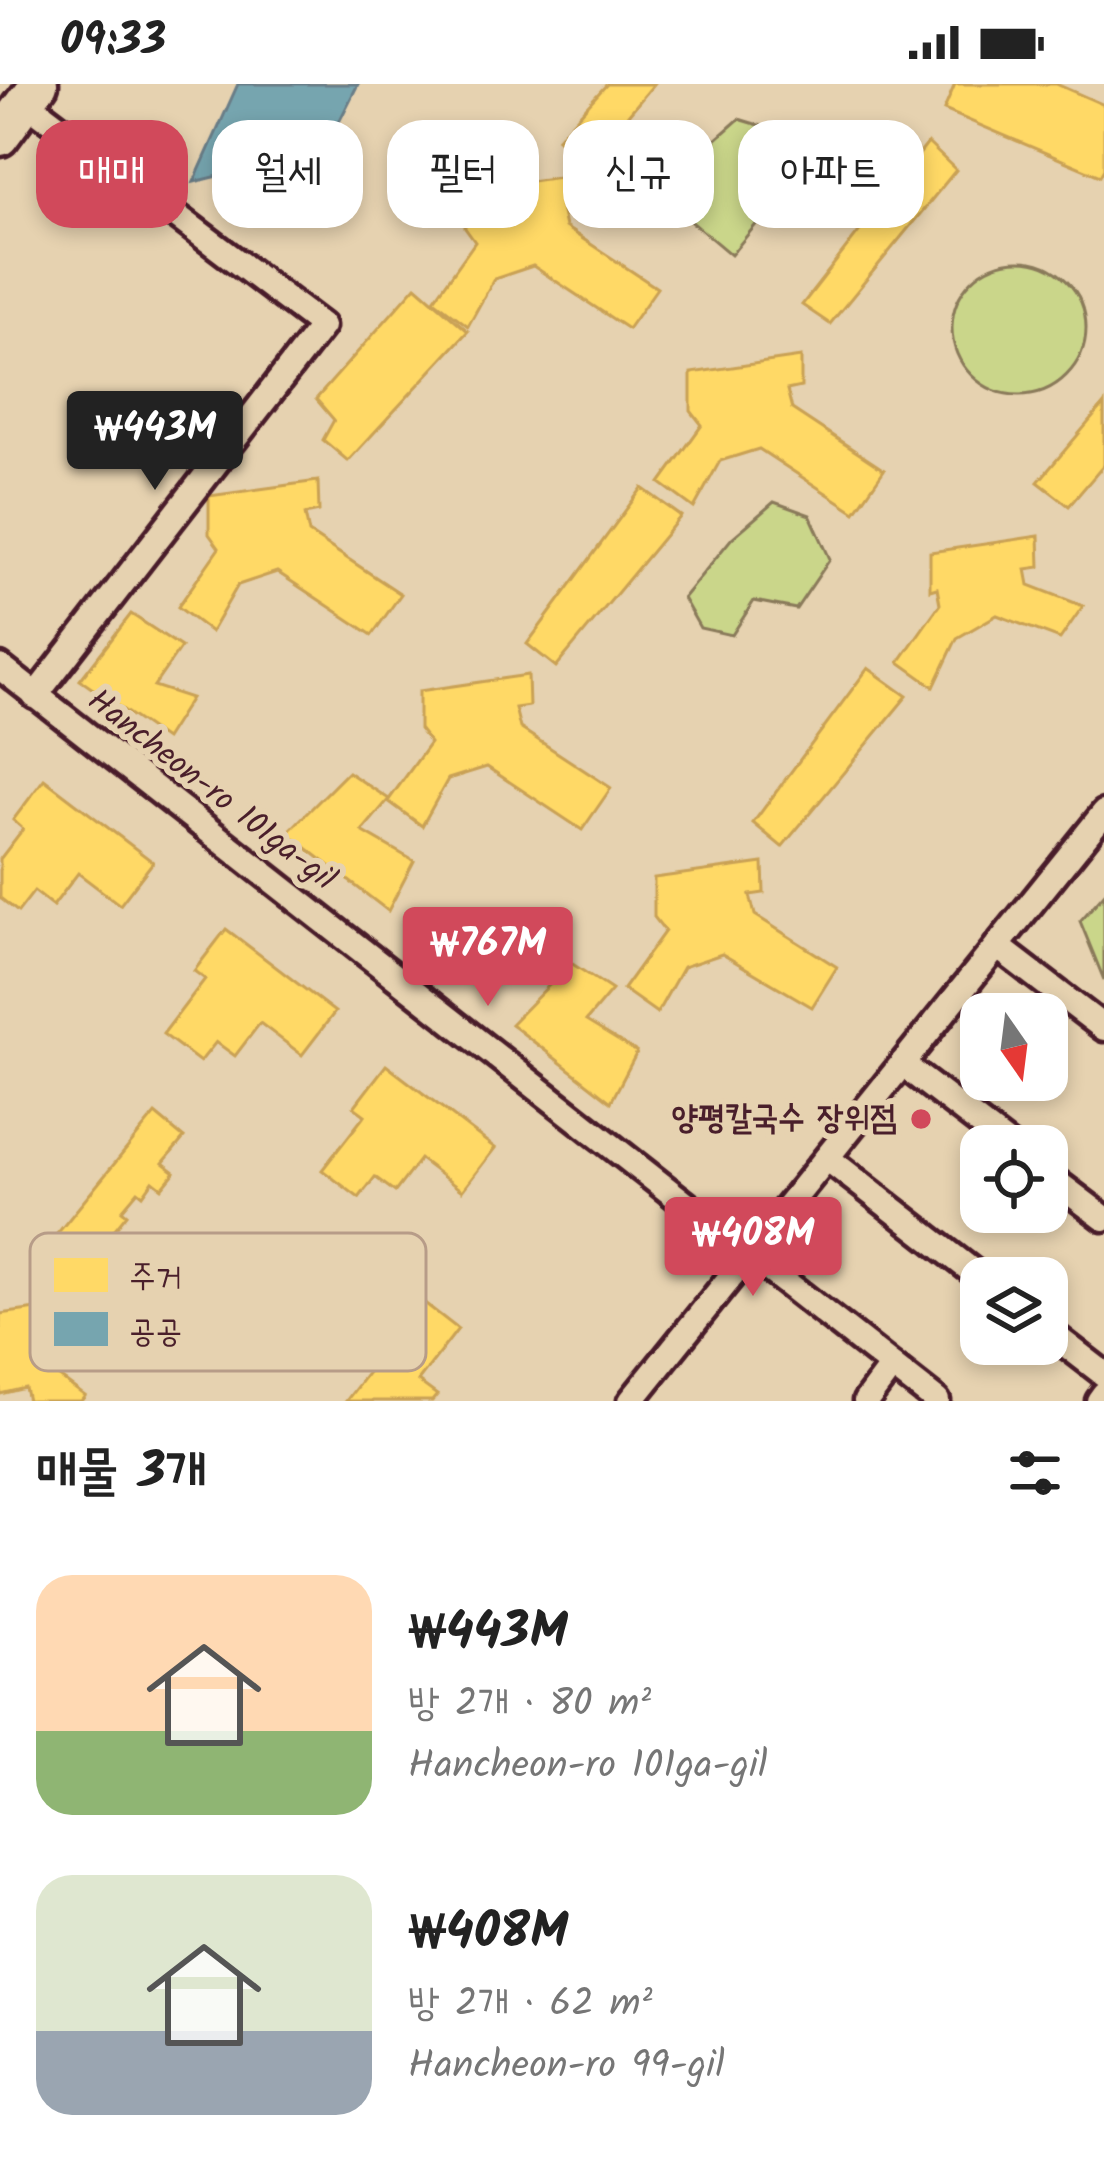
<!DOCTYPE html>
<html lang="ko">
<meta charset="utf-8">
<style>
body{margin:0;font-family:Kalam,"Poor Story",sans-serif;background:#f2f2f2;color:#222;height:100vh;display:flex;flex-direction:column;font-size:45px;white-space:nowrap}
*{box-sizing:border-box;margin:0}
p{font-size:39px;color:#767676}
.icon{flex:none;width:66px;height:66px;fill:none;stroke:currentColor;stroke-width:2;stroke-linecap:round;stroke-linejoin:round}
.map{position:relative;height:1317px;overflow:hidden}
.side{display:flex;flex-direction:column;background:#fff;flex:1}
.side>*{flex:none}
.hud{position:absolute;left:36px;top:36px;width:1032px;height:108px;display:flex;gap:24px}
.needle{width:78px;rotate:166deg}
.tools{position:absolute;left:960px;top:909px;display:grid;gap:24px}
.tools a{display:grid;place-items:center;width:108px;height:108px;border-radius:24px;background:#fff;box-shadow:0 6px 18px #0003;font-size:60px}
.price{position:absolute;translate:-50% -102px;padding:0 27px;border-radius:12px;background:#d1495b;color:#fff;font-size:39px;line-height:78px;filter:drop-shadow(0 3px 6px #0008)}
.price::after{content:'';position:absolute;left:50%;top:72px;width:36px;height:27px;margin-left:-18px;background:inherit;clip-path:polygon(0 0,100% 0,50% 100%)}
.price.current{background:#222;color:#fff}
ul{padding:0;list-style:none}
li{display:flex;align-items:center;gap:36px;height:300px;padding:0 36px}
li span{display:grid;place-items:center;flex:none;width:336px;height:240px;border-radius:36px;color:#555}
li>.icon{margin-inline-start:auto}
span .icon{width:144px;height:144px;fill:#fffc;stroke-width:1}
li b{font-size:51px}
h2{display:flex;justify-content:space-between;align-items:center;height:144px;padding:0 36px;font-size:51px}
.chip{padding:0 42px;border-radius:36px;background:#fff;box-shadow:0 6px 18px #0003;font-size:42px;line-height:108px}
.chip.current{background:#d1495b;color:#fff}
.status{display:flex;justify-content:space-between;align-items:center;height:84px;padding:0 60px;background:#fff;direction:ltr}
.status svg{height:33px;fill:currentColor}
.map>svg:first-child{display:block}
.green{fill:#cad68a;stroke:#8a7a5a;stroke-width:3}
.homes{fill:#ffd966;stroke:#c9a154;stroke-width:3}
.public{fill:#76a5af;stroke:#697d87;stroke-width:3}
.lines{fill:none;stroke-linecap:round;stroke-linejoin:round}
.street-casing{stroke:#4a1f2b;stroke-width:33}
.secondary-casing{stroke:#4a1f2b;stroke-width:45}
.street{stroke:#e6d2b0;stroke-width:24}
.secondary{stroke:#e6d2b0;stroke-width:36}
.poi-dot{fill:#d1495b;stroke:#e6d2b0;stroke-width:4.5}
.labels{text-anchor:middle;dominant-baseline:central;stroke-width:12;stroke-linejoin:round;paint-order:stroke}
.street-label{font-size:33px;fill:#4a1f2b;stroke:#e6d2b0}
.poi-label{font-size:33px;font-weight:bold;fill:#4a1f2b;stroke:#e6d2b0;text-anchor:end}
.key{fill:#e6d2b0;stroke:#b79c88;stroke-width:3}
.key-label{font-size:33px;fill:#4a1f2b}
</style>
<div class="status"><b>09:33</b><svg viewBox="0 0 49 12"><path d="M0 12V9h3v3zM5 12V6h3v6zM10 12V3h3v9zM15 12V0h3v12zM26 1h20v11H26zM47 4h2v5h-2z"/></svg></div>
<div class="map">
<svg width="1104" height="1317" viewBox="0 0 1104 1317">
<rect width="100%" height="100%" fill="#e6d2b0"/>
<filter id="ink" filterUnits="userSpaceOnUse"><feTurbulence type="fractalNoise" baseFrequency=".00833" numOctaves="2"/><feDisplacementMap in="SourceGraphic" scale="24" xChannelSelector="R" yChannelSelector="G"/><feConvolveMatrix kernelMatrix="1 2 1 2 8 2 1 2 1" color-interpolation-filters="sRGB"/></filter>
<g filter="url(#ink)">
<!-- green -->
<g class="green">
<path d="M739,35l43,13 9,50 -60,73 -75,-63z"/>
<circle cx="1019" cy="244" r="67"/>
<path d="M774,418l36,13 20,44 -34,50 -42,-8 -22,34 -32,-7 -17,-30 49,-60z"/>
<path d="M1104,810v86l-24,-59z"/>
</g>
<!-- homes -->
<g class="homes">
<path d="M607,0h47l-68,81 -29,-26z"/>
<path d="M955,0h101l48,21v64l-4,7 -156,-66z"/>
<path d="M928,59l28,27 -126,154 -28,-19z"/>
<path d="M574,91l1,30 -14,3 4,19 92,61 -29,41 -95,-63 -39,13 -26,47 -34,-26 41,-58 -10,-14v-38z"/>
<path d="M416,202l52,45 -120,130 -25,-21 11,-20 -18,-21z"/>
<path d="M801,273v30l-14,3 5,19 92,61 -29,42 -96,-63 -39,12 -26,47 -34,-25 42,-58 -11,-14v-38z"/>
<path d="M1104,320v61l-35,41 -31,-24z"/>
<path d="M318,397l1,30 -14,3 4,19 92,61 -29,41 -95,-63 -39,13 -27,47 -33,-25 41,-59 -10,-14v-38z"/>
<path d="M642,404l39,28 -125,151 -29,-23z"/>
<path d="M1039,452l1,31 -14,2 3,16 54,21 -23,33 -63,-24 -40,23 -23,49 -35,-25 41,-58 -3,-16 -7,2v-38z"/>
<path d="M131,530l50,33 -27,39 37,12 -26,41 -85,-59z"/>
<path d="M868,584l39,28 -125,151 -29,-24z"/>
<path d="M528,591l1,31 -14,2 5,20 91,60 -29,42 -95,-63 -39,12 -26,47 -34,-25 42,-58 -11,-14v-38z"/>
<path d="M348,688l41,27 -27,32 52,30 -26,50 -101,-78z"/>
<path d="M44,695l109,83 -33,43 -42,-32 -25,33 -19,-15 -16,21 -18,-14v-39l23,-30 -10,-9z"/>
<path d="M763,779l1,30 -14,2 5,20 82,52 -25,40 -90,-53 -39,13 -26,46 -34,-24 42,-58 -11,-14v-39z"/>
<path d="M226,845l109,83 -33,43 -42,-32 -25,33 -19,-14 -16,20 -37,-28 42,-55 -11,-8z"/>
<path d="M571,879l41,27 -26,31 51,31 -26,50 -100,-78z"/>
<path d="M386,981l109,83 -33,43 -42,-32 -25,33 -20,-15 -16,21 -37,-28 43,-55 -11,-8z"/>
<path d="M155,1030l29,24 -21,25 12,9 -13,16 -9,-7 -10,14 -5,-4 -16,19 5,4 -13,16 13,11 -16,19 -15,-13 -3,4 8,7 -15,18 -7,-6 -5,6 -31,-25z"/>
<path d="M422,1217l36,28 -40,52 19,14 -5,6h-86z"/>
<path d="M37,1225l2,15 6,-1 3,20 -12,2 4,29 10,-4 35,26 -4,5h-53l-3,-13 -25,6v-80z"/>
</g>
<!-- public -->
<path class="public" d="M238,0h120l-33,66 -131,32z"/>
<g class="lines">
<defs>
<g id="street">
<path d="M26,18l296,224 -287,370"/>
<path d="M0,583l937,734"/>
<path d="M997,862l107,82"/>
<path d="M902,980l107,82"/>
<path d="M827,1074l154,120"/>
<path d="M1047,1091l57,43"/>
<path d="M1047,1246l57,44"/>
<path d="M631,1317l473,-588"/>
<path d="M866,1317l26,-35"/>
<path d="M1099,1317l5,-7"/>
</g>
<path id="secondary" d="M0,53l39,-53"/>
</defs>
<!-- street casing -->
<use href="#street" class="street-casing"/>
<!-- secondary casing -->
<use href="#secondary" class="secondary-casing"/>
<!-- street -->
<use href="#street" class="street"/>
<!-- secondary -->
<use href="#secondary" class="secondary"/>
</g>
</g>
<!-- markers -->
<circle class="poi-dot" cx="921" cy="1035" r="12"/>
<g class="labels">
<!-- street labels -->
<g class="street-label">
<text transform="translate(211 707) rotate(38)">Hancheon-ro 101ga-gil</text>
</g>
<!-- poi labels -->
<g class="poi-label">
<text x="897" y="1035">양평칼국수 장위점</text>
</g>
</g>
<!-- legend -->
<rect x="30" y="1149" width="396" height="138" rx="18" class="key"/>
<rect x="54" y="1174" width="54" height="34" fill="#ffd966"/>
<rect x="54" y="1228" width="54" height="34" fill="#76a5af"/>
<g class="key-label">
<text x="129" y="1203">주거</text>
<text x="129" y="1257">공공</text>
</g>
</svg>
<div class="tools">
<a><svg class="needle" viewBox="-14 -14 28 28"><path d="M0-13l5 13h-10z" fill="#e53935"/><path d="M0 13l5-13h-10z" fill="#767676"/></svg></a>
<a><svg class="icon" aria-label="locate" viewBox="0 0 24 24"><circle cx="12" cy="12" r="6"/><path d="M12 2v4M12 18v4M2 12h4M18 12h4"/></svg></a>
<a><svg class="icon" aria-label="layers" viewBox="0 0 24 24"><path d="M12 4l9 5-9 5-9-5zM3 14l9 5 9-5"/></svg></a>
</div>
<b class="price current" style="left:155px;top:409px">₩443M</b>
<b class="price" style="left:488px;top:925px">₩767M</b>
<b class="price" style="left:753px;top:1215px">₩408M</b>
<div class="hud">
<a class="chip current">매매</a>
<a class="chip">월세</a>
<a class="chip">필터</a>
<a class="chip">신규</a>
<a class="chip">아파트</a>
</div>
</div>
<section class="side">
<h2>매물 3개<svg class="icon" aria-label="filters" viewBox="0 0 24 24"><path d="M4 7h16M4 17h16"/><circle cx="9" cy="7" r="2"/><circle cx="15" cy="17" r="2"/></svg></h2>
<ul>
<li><span style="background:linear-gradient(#ffd9b3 65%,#8fb573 0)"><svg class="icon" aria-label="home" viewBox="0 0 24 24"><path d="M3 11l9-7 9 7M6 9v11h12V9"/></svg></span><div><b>₩443M</b><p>방 2개 · 80 m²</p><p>Hancheon-ro 101ga-gil</p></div></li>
<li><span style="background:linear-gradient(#dfe7d0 65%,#9aa5b1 0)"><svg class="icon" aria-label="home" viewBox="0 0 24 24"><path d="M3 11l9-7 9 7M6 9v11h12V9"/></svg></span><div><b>₩408M</b><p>방 2개 · 62 m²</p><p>Hancheon-ro 99-gil</p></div></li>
</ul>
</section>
